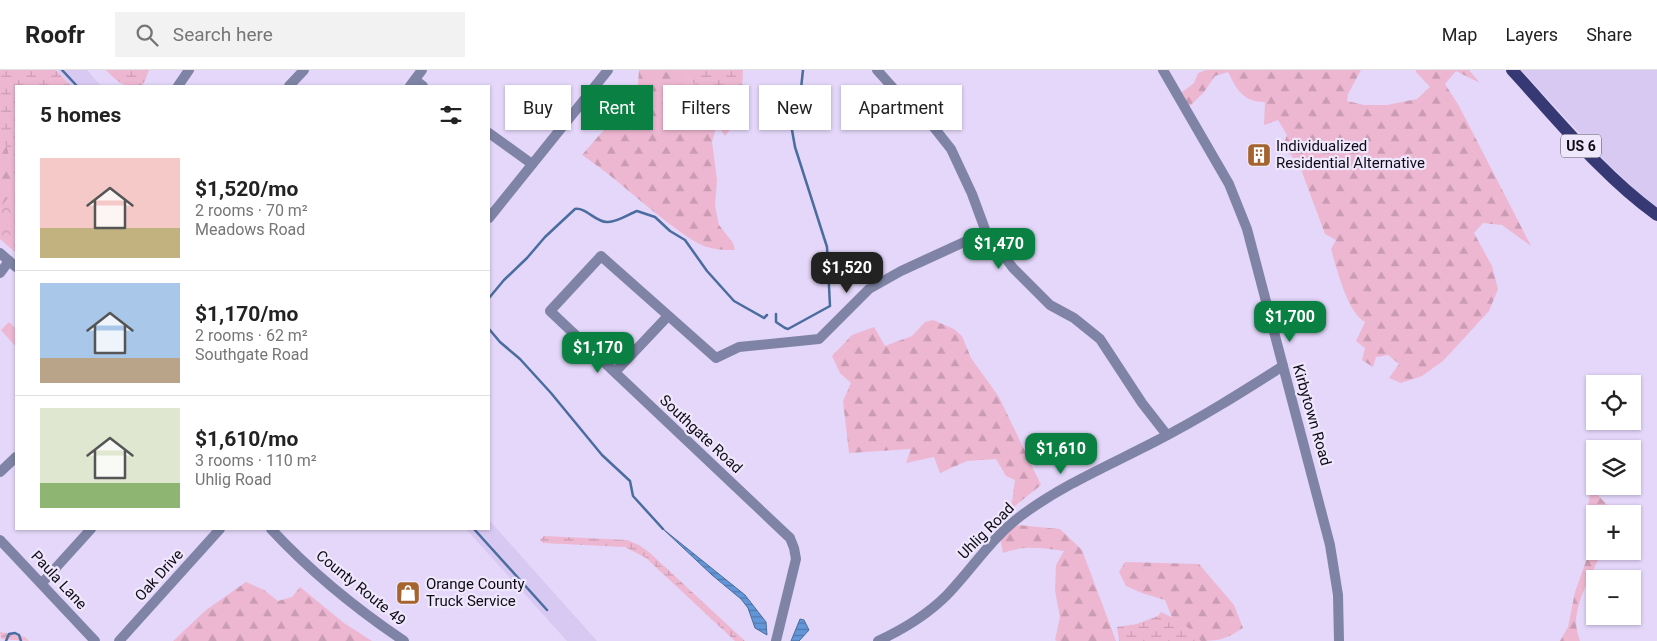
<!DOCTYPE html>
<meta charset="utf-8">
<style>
body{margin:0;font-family:Roboto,sans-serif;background:#f2f2f2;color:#222;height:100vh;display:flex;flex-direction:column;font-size:19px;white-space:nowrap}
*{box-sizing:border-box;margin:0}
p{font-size:16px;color:#767676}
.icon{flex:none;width:28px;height:28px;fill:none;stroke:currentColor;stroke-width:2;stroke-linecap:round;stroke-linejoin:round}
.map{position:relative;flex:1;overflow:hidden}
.sheet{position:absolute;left:15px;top:15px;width:475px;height:445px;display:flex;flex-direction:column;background:#fff;border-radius:0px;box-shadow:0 1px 4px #0004}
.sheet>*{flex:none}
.banner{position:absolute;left:505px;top:15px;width:475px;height:45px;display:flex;gap:10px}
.tools{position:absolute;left:1586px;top:305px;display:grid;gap:10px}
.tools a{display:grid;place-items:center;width:55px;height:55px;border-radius:0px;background:#fff;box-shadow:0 1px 4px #0004;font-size:25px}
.price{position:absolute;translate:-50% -42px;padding:0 11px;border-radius:10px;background:#0b8043;color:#fff;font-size:16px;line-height:32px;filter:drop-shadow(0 1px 2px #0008)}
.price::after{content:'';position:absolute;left:50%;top:30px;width:15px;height:11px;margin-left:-8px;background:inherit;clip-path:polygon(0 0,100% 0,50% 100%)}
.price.selected{background:#222;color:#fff}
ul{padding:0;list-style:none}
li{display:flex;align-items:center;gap:15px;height:125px;padding:0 25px}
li+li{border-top:1px solid #e0e0e0}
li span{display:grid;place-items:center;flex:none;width:140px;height:100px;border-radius:0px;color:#555}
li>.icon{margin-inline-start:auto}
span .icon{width:60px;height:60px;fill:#fffc;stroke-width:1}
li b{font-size:21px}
h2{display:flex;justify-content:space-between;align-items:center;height:60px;padding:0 25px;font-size:21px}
.chip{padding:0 18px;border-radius:0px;background:#fff;box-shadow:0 1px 4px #0004;font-size:18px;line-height:45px}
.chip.selected{background:#0b8043;color:#fff}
header{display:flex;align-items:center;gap:30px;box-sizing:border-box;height:70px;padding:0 25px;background:#fff;border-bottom:1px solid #e0e0e0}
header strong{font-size:24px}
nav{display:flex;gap:28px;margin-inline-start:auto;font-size:18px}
.search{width:350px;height:45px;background:#f2f2f2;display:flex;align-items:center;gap:12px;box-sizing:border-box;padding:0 18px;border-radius:0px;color:#767676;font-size:19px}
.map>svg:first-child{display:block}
.built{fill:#d8c9f2}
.forest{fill:url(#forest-firs)}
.wetland{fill:url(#wetland-marsh)}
.park{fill:url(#park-crowns)}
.pitch{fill:#edb7d1}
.water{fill:url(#water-rules);stroke:#4a6c9e}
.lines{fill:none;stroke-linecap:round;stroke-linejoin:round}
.stream{stroke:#4a6c9e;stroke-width:2.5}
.minor{stroke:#7f84a6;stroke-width:10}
.major{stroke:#363973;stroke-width:12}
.labels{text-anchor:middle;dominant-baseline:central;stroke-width:4.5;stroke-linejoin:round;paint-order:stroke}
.shield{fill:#efe7fc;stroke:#524d5b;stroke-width:1}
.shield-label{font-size:14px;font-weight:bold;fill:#0f0b16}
.poi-label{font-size:15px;fill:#0f0b16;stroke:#efe7fc;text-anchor:start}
.street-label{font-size:15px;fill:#0f0b16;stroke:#efe7fc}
</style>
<header>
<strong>Roofr</strong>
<div class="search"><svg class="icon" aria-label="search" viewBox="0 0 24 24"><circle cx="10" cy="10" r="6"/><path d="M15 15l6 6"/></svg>Search here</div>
<nav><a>Map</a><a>Layers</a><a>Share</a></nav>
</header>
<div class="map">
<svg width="1657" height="571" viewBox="0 0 1657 571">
<defs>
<pattern id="forest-firs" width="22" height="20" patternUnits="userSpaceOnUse" patternTransform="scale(1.25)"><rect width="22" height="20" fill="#edb7d1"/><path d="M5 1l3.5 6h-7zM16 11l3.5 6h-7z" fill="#ca9cb3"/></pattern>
<pattern id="wetland-marsh" width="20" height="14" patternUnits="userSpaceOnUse" patternTransform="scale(1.25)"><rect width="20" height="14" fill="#edb7d1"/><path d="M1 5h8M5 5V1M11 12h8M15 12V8" fill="none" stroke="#ca9cb3"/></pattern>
<pattern id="park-crowns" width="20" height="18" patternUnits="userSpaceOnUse" patternTransform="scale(1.25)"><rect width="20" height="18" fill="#edb7d1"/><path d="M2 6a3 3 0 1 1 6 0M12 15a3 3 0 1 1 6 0" fill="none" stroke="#ca9cb3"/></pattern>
<pattern id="water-rules" width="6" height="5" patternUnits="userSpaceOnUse" patternTransform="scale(1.25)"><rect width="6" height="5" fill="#6396d9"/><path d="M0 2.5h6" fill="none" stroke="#5079af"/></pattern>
</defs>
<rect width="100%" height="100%" fill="#e4d7fa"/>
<!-- built -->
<g class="built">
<path d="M57,0h30l14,16h-29z"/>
<path d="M1521,0h136v137l-18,-14 -30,-28z"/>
<path d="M489,450l108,121h-30l-101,-112h23z"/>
</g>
<!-- forest -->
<g class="forest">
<path d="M0,0l16,16v123l-16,7z"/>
<path d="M639,0h43l18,21 17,33 -5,18 5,38 -2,26 4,19 14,18 2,7c-11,0 -20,0 -31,-4 -12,-5 -22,-13 -33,-21 -30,-22 -57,-49 -89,-70l27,-31 29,-40z"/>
<path d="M1206,0h155l-13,24 -1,7 17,4h23l30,-6 13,-12 -14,-15v-2h53l11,13 -24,-12 -11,13 14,22 72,140 -29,-21 -19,-2 -9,10 18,33 6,23 -9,22 -46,50 -21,15 -21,7 -12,-5 10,-14 -11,-9 -12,2 -3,10 -11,-7 3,-12 -9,-7 9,-19c-18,-10 -28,-53 -34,-73l5,-9 -11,-6 -26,-70 -16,-18 4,-11 -9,-15 -14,5 1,-23c-22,0 -28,-12 -37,-30l-13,4 -11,16 -15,15 -8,-14 13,-10 4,-10z"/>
<path d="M933,250l21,9 8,7 9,22 28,39 42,88 -30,24 4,-29 -9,-4 -10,-17 -29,2 -27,12 -6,-16 -28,6 5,-14 -62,4 -6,-52 8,-18 -11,-10 -8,-17 20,-21 22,-8 11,19 27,-10 13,-14z"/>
<path d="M1591,418l19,20v6h-15v37h7c-9,22 -25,46 -26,71 0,6 2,13 4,19h-20l8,-14 7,-35 12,-34 4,-28 -3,-23z"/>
<path d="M1018,455l42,4 22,21 34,91h-59l-2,-1 5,-23 -5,-26 1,-26 8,-14c-22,-3 -40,-6 -61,2l-3,-16z"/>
<path d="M1125,492l74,2 35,41 9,23c-20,13 -26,13 -50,13l-20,-21 -8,-20 -23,-7 -16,-7 -7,-14z"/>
<path d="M246,512l18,8 14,11 14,-4 8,-10 44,36 28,18h-199l33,-31z"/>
</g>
<!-- wetland -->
<g class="wetland">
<path d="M0,0h56l15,16h-55v97l-9,-35 -7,-16z"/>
<path d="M106,0h43l-4,11 -4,5c-20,0 -21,-2 -35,-16z"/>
<path d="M682,0h61c-1,23 -1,48 -18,66l-8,-12 -17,-33z"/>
<path d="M544,466l83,4 12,5 11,8 95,88h-10l-89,-83 -21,-11 -82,-4 -3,-3z"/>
<path d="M1161,542c17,8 28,14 40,29h-82l-2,-14 20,-3 21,-8z"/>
<path d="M0,562l25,5 4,4 -28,-2z"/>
</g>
<!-- park -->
<path class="park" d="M16,119v64l-16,-14v-32z"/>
<!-- pitch -->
<path class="pitch" d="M9,252l7,7v18l-15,-17z"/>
<!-- water -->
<g class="water">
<path d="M663,459l82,66 21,27 1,13 -12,-7 -7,-20 -7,-9 -29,-24z"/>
<path d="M800,549l4,1 5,10 -10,11h-8z"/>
</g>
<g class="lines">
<!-- stream -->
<g class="stream">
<path d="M62,0l15,16"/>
<path d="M489,228l15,-18 23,-22 18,-21 30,-28c11,-2 20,13 32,13 9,1 22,-8 30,-11l18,6 15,14 15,9 22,31 27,30 30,17 3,-3"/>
<path d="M776,244v8l9,6 3,1 42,-23 -3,-59 -32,-100 -3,-17 7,-23 4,-37"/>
<path d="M489,259l11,13 20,17 31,34 51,62 28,26 3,15 30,33"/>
<path d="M474,459l73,81"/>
<path d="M6,571l3,-7 6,-1 4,2 2,6"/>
</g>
<!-- minor -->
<g class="minor">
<path d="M877,0l25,28 22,17 27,34 21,45 14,38 27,36 37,37 24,13 26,21 42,64 25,32"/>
<path d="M1163,0l66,114 18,45 83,316 8,50 1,46"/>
<path d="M415,10l8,6"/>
<path d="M178,16l11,-16"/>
<path d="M289,16l15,-16"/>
<path d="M410,16l12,-16"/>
<path d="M489,63l43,31"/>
<path d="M489,148l119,-148"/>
<path d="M0,183l16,14"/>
<path d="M0,203l9,-12"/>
<path d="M615,302l53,-56"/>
<path d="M0,402l16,-15"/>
<path d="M271,459c40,43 84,79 133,112"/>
<path d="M0,470l95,101"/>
<path d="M42,513l49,-54"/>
<path d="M119,571l101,-112"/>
<path d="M776,571l20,-82 -2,-11 -4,-10 -240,-227 51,-55 115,102 23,-11 80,-8 50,-50 32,-18 85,-39"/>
<path d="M878,571c26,-12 49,-26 69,-46 26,-27 44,-57 75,-80 42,-31 90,-51 136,-75 43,-22 84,-48 125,-74"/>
</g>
<!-- major -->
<path class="major" d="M1512,0c46,50 90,105 145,145"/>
</g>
<!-- icons -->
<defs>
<symbol id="building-square" viewBox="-11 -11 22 22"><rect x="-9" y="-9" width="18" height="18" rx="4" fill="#a5642f" stroke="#efe7fc"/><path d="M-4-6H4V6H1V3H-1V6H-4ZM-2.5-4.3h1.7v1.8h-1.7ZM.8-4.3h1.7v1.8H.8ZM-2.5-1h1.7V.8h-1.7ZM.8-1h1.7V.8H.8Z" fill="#fff"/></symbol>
<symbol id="shop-square" viewBox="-11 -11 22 22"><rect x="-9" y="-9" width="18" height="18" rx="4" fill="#a5642f" stroke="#efe7fc"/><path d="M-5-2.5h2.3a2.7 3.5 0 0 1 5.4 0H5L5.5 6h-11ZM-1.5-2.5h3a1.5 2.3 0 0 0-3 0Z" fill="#fff"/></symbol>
</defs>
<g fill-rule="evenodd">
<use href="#building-square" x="1245" y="71" width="28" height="28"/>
<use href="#shop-square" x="394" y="509" width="28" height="28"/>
</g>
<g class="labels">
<!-- shield labels -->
<rect class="shield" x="1561" y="64.5" width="40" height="23" rx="4"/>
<g class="shield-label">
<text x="1581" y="76">US 6</text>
</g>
<!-- poi labels -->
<g class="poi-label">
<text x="1276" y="76">Individualized<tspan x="1276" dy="17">Residential Alternative</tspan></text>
<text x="426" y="514">Orange County<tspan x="426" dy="17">Truck Service</tspan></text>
</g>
<!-- street labels -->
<g class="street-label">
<text transform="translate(1312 345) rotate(74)">Kirbytown Road</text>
<text transform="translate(701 364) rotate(43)">Southgate Road</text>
<text transform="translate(986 461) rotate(-45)">Uhlig Road</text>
<text transform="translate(159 505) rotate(-48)">Oak Drive</text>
<text transform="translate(59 510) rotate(47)">Paula Lane</text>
<text transform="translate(361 518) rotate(39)">County Route 49</text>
</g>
</g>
</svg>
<div class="tools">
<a><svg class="icon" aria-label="locate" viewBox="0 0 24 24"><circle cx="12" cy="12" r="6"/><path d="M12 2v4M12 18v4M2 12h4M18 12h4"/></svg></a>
<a><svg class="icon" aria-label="layers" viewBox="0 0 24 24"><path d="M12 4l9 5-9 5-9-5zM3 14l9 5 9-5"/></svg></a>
<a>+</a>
<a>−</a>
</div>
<b class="price" style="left:999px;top:200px">$1,470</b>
<b class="price selected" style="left:847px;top:224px">$1,520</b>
<b class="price" style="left:1290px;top:273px">$1,700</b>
<b class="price" style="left:598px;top:304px">$1,170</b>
<b class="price" style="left:1061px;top:405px">$1,610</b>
<div class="banner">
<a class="chip">Buy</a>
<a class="chip selected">Rent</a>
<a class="chip">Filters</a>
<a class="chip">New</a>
<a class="chip">Apartment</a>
</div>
<section class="sheet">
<h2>5 homes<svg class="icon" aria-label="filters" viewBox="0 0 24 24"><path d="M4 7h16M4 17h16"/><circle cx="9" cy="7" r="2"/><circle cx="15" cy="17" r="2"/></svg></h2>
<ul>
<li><span style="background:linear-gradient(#f6c9c9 70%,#c2b280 0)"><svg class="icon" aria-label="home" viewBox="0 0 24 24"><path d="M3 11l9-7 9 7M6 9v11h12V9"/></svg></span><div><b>$1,520/mo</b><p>2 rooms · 70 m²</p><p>Meadows Road</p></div></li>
<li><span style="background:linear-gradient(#a9c7e8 75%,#b9a48a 0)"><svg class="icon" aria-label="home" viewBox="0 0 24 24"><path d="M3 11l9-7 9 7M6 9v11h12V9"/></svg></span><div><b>$1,170/mo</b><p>2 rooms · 62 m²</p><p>Southgate Road</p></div></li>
<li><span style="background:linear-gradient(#dfe7d0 75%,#8fb573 0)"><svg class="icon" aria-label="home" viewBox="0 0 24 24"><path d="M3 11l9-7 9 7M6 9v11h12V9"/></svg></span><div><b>$1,610/mo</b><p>3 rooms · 110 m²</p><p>Uhlig Road</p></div></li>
</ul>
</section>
</div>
